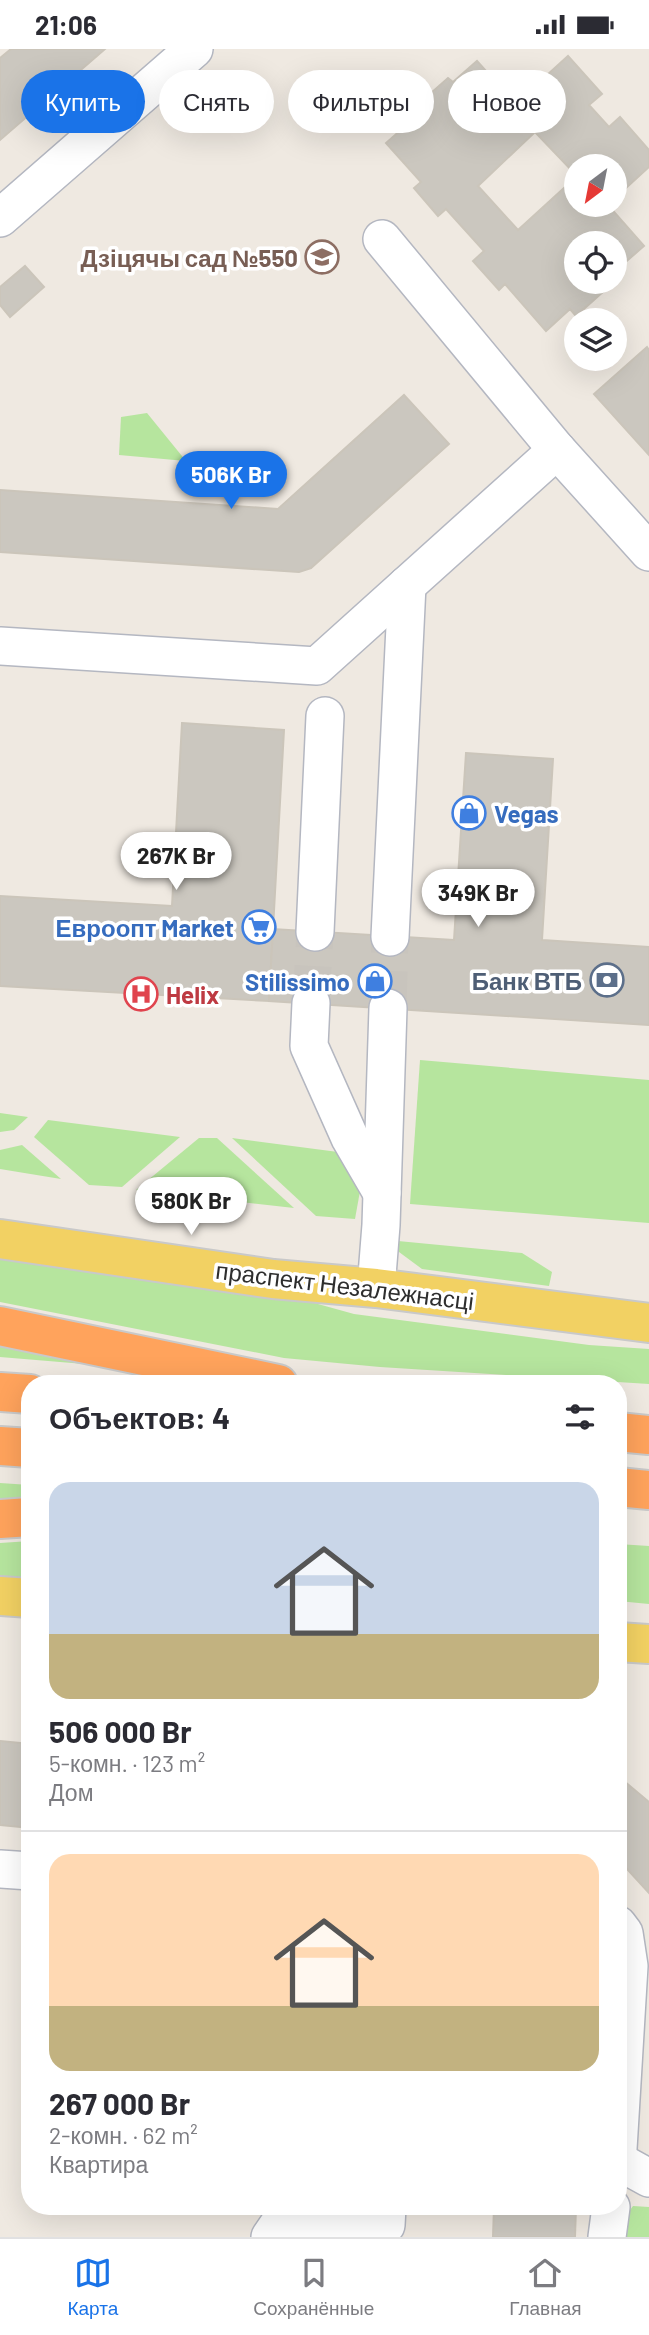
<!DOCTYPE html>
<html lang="ru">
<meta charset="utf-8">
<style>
body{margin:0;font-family:Barlow,sans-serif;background:#f2f2f3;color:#2b2b33;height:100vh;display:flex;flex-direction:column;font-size:26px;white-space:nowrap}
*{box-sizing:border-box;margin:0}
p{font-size:23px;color:#7c7c81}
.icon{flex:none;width:38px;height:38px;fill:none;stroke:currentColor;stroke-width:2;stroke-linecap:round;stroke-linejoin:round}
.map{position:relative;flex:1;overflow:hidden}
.side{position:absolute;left:21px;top:1326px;width:606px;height:840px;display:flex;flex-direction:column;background:#fff;border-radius:28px;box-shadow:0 7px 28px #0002}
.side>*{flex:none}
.banner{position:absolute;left:21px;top:21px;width:607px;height:63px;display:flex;gap:14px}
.needle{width:46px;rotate:212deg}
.tools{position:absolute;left:564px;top:105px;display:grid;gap:14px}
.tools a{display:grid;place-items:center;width:63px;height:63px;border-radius:50%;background:#fff;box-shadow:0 7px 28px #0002;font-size:35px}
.price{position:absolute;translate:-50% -60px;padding:0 16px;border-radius:24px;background:#fff;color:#222;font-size:23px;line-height:46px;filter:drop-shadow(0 2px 4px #0008)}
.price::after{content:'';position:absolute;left:50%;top:42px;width:21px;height:16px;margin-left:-10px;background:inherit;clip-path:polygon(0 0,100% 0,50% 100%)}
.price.current{background:#1a73e8;color:#fff}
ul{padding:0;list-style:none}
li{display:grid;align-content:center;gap:14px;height:371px;padding:0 28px}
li+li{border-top:2px solid #e1e1e2}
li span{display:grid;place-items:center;height:217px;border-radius:21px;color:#555}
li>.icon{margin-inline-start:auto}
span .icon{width:126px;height:126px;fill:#fffc;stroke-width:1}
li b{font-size:30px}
h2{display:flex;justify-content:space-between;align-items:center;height:84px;padding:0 28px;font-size:30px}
.tag{padding:0 24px;border-radius:32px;background:#fff;box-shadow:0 7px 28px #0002;font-size:24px;line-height:63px}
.tag.current{background:#1a73e8;color:#fff}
.status{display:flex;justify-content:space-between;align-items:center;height:49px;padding:0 35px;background:#fff;direction:ltr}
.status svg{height:19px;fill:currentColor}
.dock{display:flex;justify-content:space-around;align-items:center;height:98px;border-top:2px solid #e1e1e2;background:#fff;font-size:19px;color:#7c7c81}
.dock a{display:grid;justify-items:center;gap:4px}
.dock .current{color:#1a73e8}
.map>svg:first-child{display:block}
.green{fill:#b6e59e}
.building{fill:#cbc7bf;stroke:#cbc5ba;stroke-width:2}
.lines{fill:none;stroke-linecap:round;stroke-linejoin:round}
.minor-tunnel{stroke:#c8c4bd;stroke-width:37;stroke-dasharray:37 18;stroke-linecap:butt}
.minor-casing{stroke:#b4b7c1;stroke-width:40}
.major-casing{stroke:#c9c9c9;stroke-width:42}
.highway-casing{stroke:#c9c9c9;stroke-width:42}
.minor{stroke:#fff;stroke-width:37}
.major{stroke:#f2d163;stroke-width:38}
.highway{stroke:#ffa35c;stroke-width:38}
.labels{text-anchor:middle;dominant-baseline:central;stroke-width:7;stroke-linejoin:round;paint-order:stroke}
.education-label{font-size:24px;font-weight:bold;fill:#785e54;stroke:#fff;text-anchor:end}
.shop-label{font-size:24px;font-weight:bold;fill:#366cbe;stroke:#fff;text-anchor:end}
.service-label{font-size:24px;font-weight:bold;fill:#4e5e75;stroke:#fff;text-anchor:end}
.health-label{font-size:24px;font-weight:bold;fill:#be3a42;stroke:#fff;text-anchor:start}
.street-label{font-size:24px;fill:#2e2e2e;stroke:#fff}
</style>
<div class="status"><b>21:06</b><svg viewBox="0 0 49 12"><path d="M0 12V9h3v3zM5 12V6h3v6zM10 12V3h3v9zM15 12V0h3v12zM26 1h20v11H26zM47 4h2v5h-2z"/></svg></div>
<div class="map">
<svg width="649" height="2188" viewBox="0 0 649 2188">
<rect width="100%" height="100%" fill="#efe9e1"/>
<!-- green -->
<g class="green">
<path d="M147,364l39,48 -67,-6 2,-38z"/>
<path d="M420,1011l229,20v143l-239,-19z"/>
<path d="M0,1064l28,4 -14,13 -14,2z"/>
<path d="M48,1071l132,17 -58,50 -33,-2 -55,-48z"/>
<path d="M199,1089h18l77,70 -158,-18z"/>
<path d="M232,1089l106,14 24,28 -7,39 -39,-3z"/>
<path d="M22,1096l39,34 -61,-10v-19z"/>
<path d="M398,1192l124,12 30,19 -3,14 -127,-17 -23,-17z"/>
<path d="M0,1206l271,36 83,23 235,31 60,4v35l-269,-17 -96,-9 -284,-56z"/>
<path d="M0,1296l84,19 -84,-7z"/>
<path d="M0,1434l30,2v18l-30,2z"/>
<path d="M30,1492v46l-30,-1v-43z"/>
<path d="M618,1495l31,2v58l-31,-3z"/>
<path d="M633,2157l16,1v30h-26l1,-19z"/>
</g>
<!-- building -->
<g class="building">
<path d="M11,0h94l-105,91v-82z"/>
<path d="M568,7l34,38 -13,11 20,22 11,-10 29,33v17l-35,32v-33h-38v9l-41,-43 -57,54 40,44 58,-53v28h32l36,41 -30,26v-29h-38v39h38l-38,34 -6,-7 -24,22 -41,-47 -6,6 -26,-29 11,-10 -38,-42 -8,7 -24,-28 7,-6 -35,-39 25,-22 -5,-6 42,-37 5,4 24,-21 35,39 30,-27 4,3z"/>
<path d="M25,217l19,21 -34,30 -10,-12v-18z"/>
<path d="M647,298l2,3v105l-55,-61z"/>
<path d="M404,346l45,49 -138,124 -12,4 -299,-20v-62l278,19z"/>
<path d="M182,674l102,7 -15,271 -269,-15v-90l172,10z"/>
<path d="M466,704l87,6 -11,181 107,7v78l-380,-24 4,-72 181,11z"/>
<path d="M0,1692l30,3v84l-30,-3z"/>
<path d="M618,1727l31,26v91l-31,-34z"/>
<path d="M494,2158h82l-1,30h-82z"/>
</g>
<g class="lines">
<!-- minor-tunnel -->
<g class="minor-tunnel">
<path d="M311,954l4,-71"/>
<path d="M388,959l2,-71"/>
</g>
<defs>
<g id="minor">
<path d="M0,169l194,-169"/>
<path d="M382,190l175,211 92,102"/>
<path d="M0,597l317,20 240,-216"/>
<path d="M315,883l10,-216"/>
<path d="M390,888l17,-352"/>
<path d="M311,954l-2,43 41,92 32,55"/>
<path d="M376,1239l5,-63 7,-217"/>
<path d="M0,1820l30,2"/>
<path d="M618,1876l6,8 5,33 -11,183"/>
<path d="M618,2112l31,17"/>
<path d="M270,2188l13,-19 103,7 1,-18"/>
<path d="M607,2188l4,-30"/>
</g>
<g id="major">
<path d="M0,1190l273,40 103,9 273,35"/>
<path d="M0,1547l30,2"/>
<path d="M618,1593l31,2"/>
</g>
<g id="highway">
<path d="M0,1277l278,58"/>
<path d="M0,1343l30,2"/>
<path d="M618,1383l31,3"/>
<path d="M0,1397l30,2"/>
<path d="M618,1438l31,3"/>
<path d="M0,1470l30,-2"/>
</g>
</defs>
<!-- minor casing -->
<use href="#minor" class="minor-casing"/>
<!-- major casing -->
<use href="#major" class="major-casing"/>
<!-- highway casing -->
<use href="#highway" class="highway-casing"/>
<!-- minor -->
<use href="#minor" class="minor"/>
<!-- major -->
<use href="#major" class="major"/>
<!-- highway -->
<use href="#highway" class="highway"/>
</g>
<!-- icons -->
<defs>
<symbol id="school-ring" viewBox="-11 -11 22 22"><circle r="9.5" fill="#fff" stroke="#8d6e63" stroke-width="1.5"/><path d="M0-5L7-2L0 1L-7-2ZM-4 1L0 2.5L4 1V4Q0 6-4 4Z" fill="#8d6e63"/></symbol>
<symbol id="shop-ring" viewBox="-11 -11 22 22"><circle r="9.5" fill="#fff" stroke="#3f7fe0" stroke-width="1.5"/><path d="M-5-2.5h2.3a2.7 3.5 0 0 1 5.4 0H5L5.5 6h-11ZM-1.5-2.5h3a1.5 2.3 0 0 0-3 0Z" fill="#3f7fe0"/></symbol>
<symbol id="supermarket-ring" viewBox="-11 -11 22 22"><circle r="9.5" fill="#fff" stroke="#3f7fe0" stroke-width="1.5"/><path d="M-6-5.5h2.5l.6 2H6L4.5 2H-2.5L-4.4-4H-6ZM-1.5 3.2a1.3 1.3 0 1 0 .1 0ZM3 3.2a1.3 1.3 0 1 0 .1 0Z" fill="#3f7fe0"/></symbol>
<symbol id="bank-ring" viewBox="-11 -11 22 22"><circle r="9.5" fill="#fff" stroke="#5c6f8a" stroke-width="1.5"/><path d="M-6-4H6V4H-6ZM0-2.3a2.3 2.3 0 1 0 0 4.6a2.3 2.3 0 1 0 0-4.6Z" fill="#5c6f8a"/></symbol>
<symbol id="hospital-ring" viewBox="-11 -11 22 22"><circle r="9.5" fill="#fff" stroke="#e0444e" stroke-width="1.5"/><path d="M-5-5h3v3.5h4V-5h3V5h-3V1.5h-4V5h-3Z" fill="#e0444e"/></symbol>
</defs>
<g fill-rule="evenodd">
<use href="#school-ring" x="303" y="189" width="38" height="38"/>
<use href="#shop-ring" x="450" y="745" width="38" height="38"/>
<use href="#supermarket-ring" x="240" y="859" width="38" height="38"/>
<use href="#bank-ring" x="588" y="912" width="38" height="38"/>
<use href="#shop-ring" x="356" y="913" width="38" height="38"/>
<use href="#hospital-ring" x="122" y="926" width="38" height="38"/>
</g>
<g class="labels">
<!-- education labels -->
<g class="education-label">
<text x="298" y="208">Дзіцячы сад №550</text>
</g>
<!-- shop labels -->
<g class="shop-label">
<text x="494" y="764" text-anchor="start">Vegas</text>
<text x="234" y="878">Евроопт Market</text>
<text x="350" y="932">Stilissimo</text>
</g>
<!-- service labels -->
<g class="service-label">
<text x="582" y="931">Банк ВТБ</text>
</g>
<!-- health labels -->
<g class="health-label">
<text x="166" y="945">Helix</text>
</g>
<!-- street labels -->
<g class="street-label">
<text transform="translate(345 1236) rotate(7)">праспект Незалежнасці</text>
</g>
</g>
</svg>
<div class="tools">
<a><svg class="needle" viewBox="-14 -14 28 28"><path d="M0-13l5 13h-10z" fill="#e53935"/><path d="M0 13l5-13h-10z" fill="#7c7c81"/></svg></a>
<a><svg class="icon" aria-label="locate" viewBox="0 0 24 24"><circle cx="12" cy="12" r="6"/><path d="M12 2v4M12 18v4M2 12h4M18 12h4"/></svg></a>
<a><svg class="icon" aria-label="layers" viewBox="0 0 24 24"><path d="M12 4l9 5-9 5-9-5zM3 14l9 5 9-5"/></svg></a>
</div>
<b class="price current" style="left:231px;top:462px">506K Br</b>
<b class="price" style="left:176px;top:843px">267K Br</b>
<b class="price" style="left:478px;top:880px">349K Br</b>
<b class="price" style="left:191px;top:1188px">580K Br</b>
<div class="banner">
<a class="tag current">Купить</a>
<a class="tag">Снять</a>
<a class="tag">Фильтры</a>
<a class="tag">Новое</a>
</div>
<section class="side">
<h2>Объектов: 4<svg class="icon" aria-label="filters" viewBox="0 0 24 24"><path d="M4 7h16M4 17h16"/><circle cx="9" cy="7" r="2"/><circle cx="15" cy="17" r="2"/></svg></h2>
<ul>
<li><span style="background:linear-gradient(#c9d6e8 70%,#c2b280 0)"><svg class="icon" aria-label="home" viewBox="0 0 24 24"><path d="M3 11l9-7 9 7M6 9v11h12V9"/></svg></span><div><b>506 000 Br</b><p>5-комн. · 123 m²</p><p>Дом</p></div></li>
<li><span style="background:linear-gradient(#ffd9b3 70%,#c2b280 0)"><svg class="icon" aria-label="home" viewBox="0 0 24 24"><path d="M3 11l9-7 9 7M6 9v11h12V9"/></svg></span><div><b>267 000 Br</b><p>2-комн. · 62 m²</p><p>Квартира</p></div></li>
</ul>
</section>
</div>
<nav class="dock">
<a class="current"><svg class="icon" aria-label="map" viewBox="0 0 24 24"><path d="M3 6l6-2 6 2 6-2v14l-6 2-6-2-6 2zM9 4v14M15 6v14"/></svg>Карта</a>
<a><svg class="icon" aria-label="saved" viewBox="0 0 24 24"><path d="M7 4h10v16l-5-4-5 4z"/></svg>Сохранённые</a>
<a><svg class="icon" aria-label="home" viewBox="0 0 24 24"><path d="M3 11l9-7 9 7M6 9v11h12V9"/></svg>Главная</a>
</nav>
